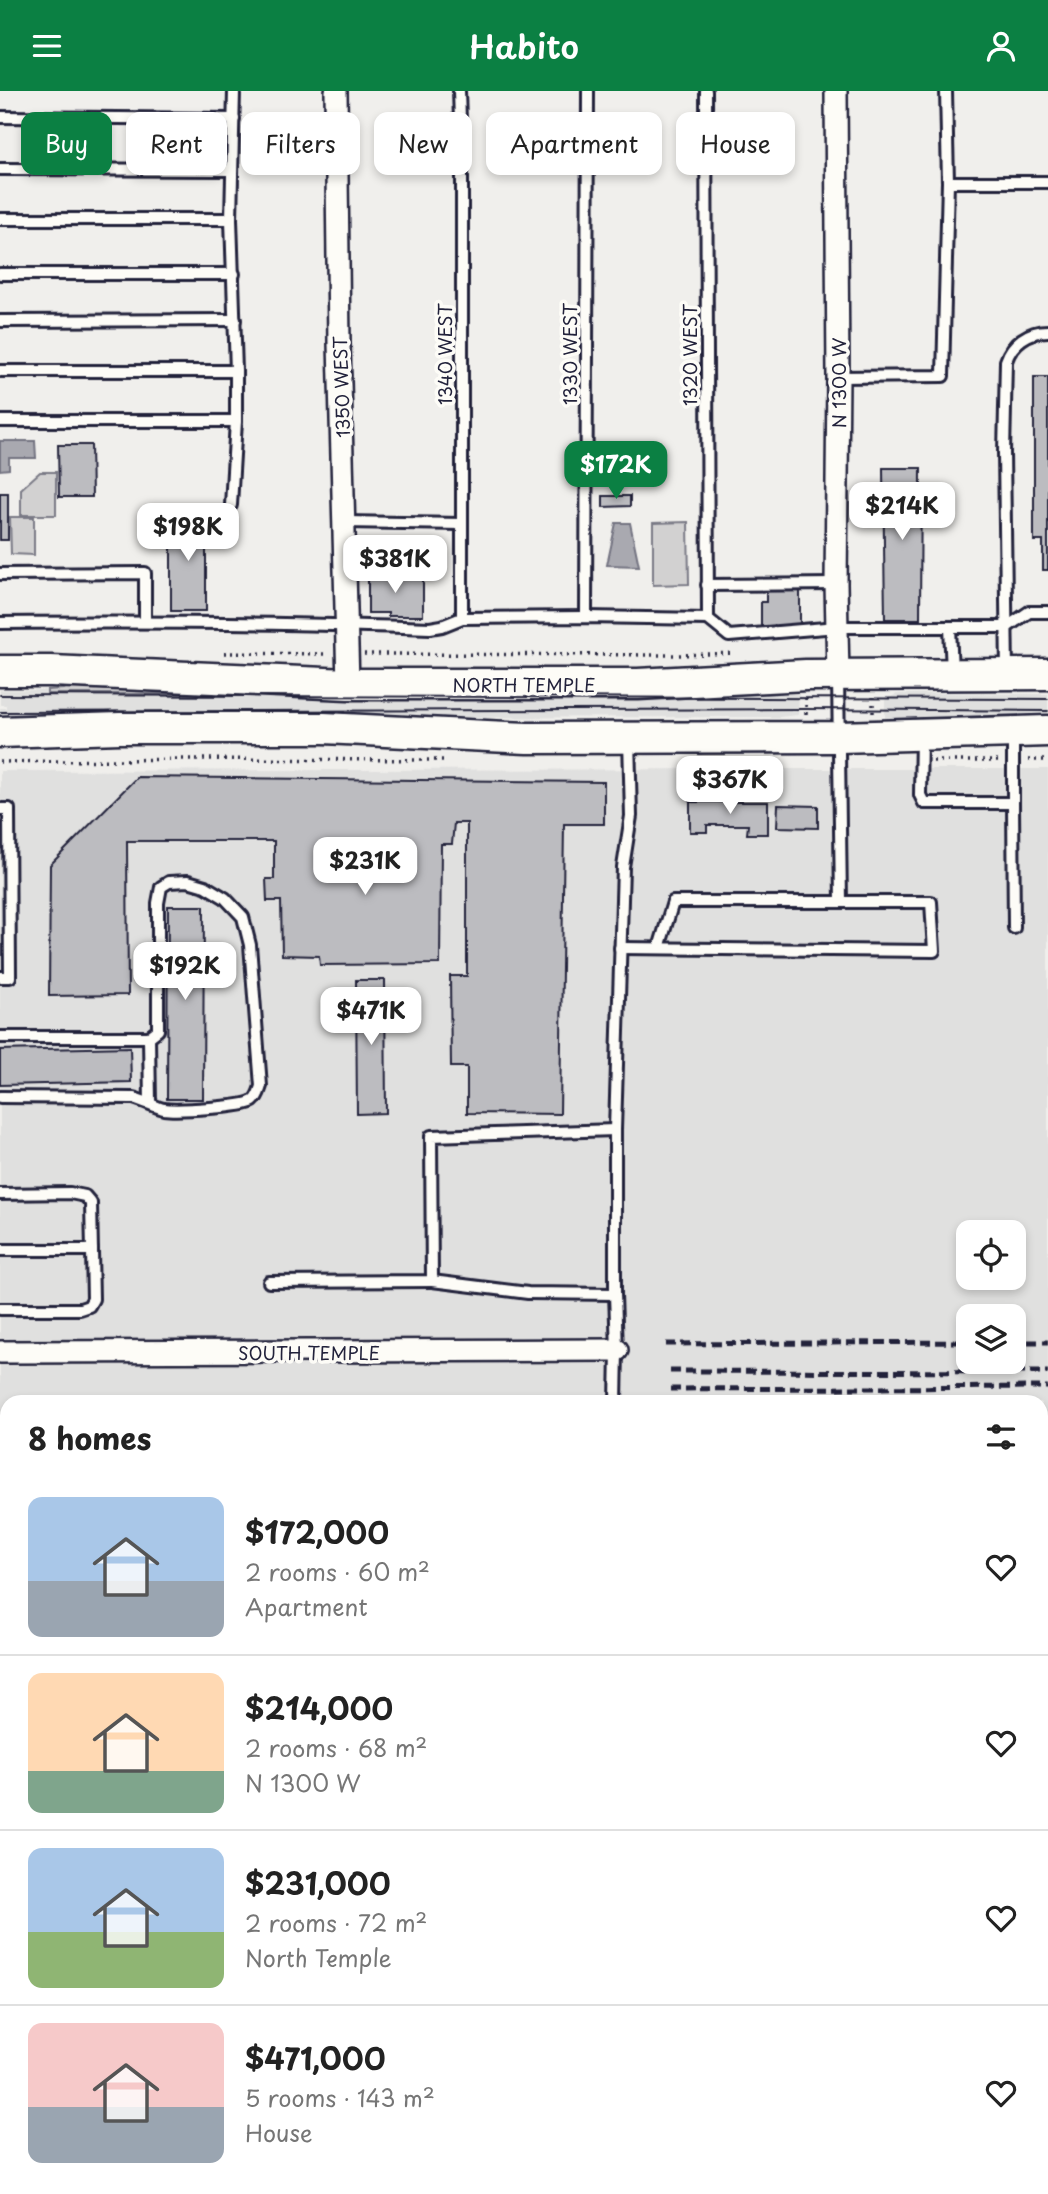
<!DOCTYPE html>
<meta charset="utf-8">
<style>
body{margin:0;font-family:"Playpen Sans",sans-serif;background:#f2f2f2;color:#222;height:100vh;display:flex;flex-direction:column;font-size:26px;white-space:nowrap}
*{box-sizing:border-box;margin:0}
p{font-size:23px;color:#767676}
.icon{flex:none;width:38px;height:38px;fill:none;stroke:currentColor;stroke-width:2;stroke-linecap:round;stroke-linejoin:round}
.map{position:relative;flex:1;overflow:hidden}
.side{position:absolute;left:0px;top:1304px;width:1048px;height:800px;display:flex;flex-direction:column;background:#fff;border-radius:21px 21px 0 0;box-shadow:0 4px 10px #0003}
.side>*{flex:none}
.guide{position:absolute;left:21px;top:21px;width:1006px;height:63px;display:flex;gap:14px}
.tools{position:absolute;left:956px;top:1129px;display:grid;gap:14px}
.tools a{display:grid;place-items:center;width:70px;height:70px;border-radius:14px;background:#fff;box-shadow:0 4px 10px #0003;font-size:35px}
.price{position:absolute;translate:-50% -60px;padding:0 16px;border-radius:14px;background:#fff;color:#222;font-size:23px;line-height:46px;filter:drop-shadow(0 2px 4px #0008)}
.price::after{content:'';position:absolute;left:50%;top:42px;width:21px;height:16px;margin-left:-10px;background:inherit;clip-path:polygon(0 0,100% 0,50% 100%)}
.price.on{background:#0b8043;color:#fff}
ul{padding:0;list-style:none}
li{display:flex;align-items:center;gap:21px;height:175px;padding:0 28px}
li+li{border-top:2px solid #e0e0e0}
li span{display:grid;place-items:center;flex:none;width:196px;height:140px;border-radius:14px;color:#555}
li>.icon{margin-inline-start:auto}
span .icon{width:84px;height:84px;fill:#fffc;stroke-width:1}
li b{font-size:30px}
h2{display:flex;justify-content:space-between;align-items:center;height:84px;padding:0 28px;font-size:30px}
.chip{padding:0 24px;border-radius:14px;background:#fff;box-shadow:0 4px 10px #0003;font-size:24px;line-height:63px}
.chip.on{background:#0b8043;color:#fff}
header{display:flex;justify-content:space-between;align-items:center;height:91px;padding:0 28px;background:#0b8043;color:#fff;font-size:32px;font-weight:600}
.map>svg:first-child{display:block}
.built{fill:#e0e0df;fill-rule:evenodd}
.green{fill:#d2d1d1;stroke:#7a7a86;stroke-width:2}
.water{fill:#a9a9b0;stroke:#737381;stroke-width:2}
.building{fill:#bcbcc0;stroke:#22223b;stroke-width:2}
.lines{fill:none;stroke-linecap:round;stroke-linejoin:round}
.lane-casing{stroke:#22223b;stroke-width:16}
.street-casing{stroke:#22223b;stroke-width:26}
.secondary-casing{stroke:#22223b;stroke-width:35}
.path{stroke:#22223b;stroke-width:3.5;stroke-dasharray:2 5;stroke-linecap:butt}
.lane{stroke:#fdfcf7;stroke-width:10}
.street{stroke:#fdfcf7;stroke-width:21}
.secondary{stroke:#fdfcf7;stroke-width:30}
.tram{stroke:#22223b;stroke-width:2}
.rail{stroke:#22223b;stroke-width:5;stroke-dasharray:10 5;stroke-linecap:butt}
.labels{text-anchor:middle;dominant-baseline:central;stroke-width:7;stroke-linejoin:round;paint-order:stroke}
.street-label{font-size:18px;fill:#22223b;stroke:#fdfcf7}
</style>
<header><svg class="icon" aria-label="menu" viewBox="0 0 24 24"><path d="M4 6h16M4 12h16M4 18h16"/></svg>Habito<svg class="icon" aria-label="person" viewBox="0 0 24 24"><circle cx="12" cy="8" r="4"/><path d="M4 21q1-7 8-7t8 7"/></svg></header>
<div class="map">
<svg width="1048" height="2103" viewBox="0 0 1048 2103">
<rect width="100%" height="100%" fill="#f0efec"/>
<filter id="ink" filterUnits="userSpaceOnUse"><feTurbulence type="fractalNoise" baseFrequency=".0143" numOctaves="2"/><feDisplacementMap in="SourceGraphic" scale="14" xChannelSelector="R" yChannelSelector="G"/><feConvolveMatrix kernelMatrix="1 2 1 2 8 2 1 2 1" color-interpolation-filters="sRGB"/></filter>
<g filter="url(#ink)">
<!-- built -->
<g class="built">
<path d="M0,599h47v4h752l-1,21 -19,2 -633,1 -146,3v-13h6v-3h-6z"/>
<path d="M949,602l99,1v24h-163v-18l12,-6z"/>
<path d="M737,678h311v1058l-7,1v-426h-1034v632h-7v-1263zM968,1141h45v45h-45zM968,1225h45v45h-45z"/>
</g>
<!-- green -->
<g class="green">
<path d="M40,381h16v43h-35v-26z"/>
<path d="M10,426h24v38l-23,-1z"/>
<path d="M688,431l1,62 -36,1v-62z"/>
<path d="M85,591l213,12h-251v-4l16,-1z"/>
</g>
<!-- water -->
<g class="water">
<path d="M0,350h35l1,17h-27v11l-9,1z"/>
<path d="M616,432h14l9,43 -32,-1z"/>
</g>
<!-- building -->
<g class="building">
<path d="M1034,286h14v193h-5v-29h-9z"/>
<path d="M58,354h33l1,52h-33z"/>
<path d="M883,377h38l-1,151h-35z"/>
<rect x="0" y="402" width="8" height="47"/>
<path d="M603,405h27v10l-27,1z"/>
<rect x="171" y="425" width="35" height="95"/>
<path d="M368,481h20v4h35v40h-35v-3h-20z"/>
<path d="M766,499l34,1v36l-39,-1v-24h5z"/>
<path d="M137,686l467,5v42h-40l-4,290 -93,-1v-46h-16l-1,-91h17v-153h-13l-2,21h-11l-1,120 -120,1 -1,-9 -37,-1 -1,-54h-14l-1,-22h8v-38h-147l1,154 -79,1 1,-131z"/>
<path d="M690,711h78v32h-21l1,-9h-41v7h-17z"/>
<path d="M778,714l40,1v22l-41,-1z"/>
<path d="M168,815h36l-1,193h-36z"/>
<path d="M356,889h29l1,133 -29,1z"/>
<path d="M130,956l1,35 -131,3v-35z"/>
<rect x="645" y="2096" width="28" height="7"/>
<path d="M698,2096h67l2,7h-69z"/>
<path d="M825,2096h25v7h-30v-2h5z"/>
<path d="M871,2096h26v5h3v2h-29z"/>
<path d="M933,2096h27v7h-31l4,-2z"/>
<path d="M980,2096h26v5h3v2h-29z"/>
<rect x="459" y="2097" width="128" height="6"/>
</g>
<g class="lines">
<defs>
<g id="lane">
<path d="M459,0l3,86v441"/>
<path d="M706,0l2,528"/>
<path d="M0,26l234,2"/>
<path d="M0,78l232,1"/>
<path d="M948,91h100"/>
<path d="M0,128h231"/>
<path d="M0,183h234"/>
<path d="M0,230l235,-1"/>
<path d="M0,280h236"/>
<path d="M838,286l105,-1 5,-194 -2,-91"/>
<path d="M0,330h236"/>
<path d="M231,414l5,-84v-50l-5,-152 3,-128"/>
<path d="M345,431l116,2"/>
<path d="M0,483l145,-1v49"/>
<path d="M707,494l129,-1"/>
<path d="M586,526l2,-526"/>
<path d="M0,532c143,-1 287,-1 430,5l12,-2 20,-8 124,-1 122,2 21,17 108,-9h113l2,45"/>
<path d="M950,536h57l22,-15h19"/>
<path d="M1007,581l-3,-219 2,-92c6,-18 22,-30 42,-30"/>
<path d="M838,586l3,225"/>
<path d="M921,645l-1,59 4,8h89v-69"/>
<path d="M1013,712l1,125"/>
<path d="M0,718h9l1,168h-10"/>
<path d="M620,857l314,3 -3,-49h-258l-14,46"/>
<path d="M0,946h149l9,-7v-127l3,-16 8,-5 19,-1 17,5 20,12 18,19 7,28 11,141c-2,6 -3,11 -8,15 -9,6 -76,10 -89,8 -6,-1 -22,-9 -31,-11l-133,-1"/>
<path d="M149,946l1,66"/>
<path d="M0,1103l70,-1 15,3 6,7 2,96 -4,7 -9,3h-80"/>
<path d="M0,1159h92"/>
<path d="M432,1190l96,12 87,1"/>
<path d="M269,1191l163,-1 -1,-145 184,-6"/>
<path d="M616,1311l1,-52 -2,-56v-164l8,-263 8,-51 -2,-77"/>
<path d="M0,1345h7"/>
<path d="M0,1391l5,3 2,6"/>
<path d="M1041,1610l7,3"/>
<path d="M0,1623h7"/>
<path d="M1041,2018l7,-10"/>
<path d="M686,2096v7"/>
<path d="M794,2096v7"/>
<path d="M1039,2096v7"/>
<path d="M863,2103v-7"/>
<path d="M971,2103v-7"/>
</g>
<g id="street">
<path d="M336,0l3,252 9,341"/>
<path d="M836,0l2,286 -2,207 2,91"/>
<path d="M0,1261l617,-2"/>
<path d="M614,2096v7"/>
</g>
<g id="secondary">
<path d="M0,580h51l297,13h290l168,-9 242,-1"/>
<path d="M0,641l120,-4h204l203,10 312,-1 209,-6"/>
</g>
</defs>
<!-- lane casing -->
<use href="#lane" class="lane-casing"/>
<!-- street casing -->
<use href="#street" class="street-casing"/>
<!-- secondary casing -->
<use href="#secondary" class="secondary-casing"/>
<!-- path -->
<g class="path">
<path d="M224,562l105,1"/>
<path d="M364,563l314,1 56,-2"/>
<path d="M873,606v17"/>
<path d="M806,607v17"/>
<path d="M1028,669h20"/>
<path d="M933,670h66"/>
<path d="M0,671l179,-3 267,1"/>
<path d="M908,2096v7"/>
<path d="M926,2103v-7"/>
</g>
<!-- lane -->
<use href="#lane" class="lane"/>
<!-- street -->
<use href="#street" class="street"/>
<!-- secondary -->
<use href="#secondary" class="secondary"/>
<!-- tram -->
<g class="tram">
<path d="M0,604l1048,4"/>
<path d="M0,621l806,-3 242,2"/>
</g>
<!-- rail -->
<g class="rail">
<path d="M1013,1251h35"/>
<path d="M666,1253l302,-2"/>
<path d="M670,1280l378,1"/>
<path d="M670,1298l378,-2"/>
<path d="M1041,1752l7,-1"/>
<path d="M1041,1775l7,-1"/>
<path d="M1041,1968l7,-1"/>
<path d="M22,2103l14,-7"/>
<path d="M101,2103l14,-7"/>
<path d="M197,2103l23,-7"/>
</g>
</g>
</g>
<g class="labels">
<!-- street labels -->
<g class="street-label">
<text transform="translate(444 263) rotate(-90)">1340 WEST</text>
<text transform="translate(569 263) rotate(-90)">1330 WEST</text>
<text transform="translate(689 264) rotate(-90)">1320 WEST</text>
<text transform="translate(838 292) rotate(-90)">N 1300 W</text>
<text transform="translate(341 296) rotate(-92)">1350 WEST</text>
<text x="524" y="593">NORTH TEMPLE</text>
<text x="309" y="1261">SOUTH TEMPLE</text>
</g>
</g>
</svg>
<div class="tools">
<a><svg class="icon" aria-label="locate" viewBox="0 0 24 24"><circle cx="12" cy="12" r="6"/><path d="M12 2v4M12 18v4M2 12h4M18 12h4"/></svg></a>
<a><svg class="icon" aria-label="layers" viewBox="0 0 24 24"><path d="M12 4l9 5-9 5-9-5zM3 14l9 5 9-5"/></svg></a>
</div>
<b class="price on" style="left:616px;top:410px">$172K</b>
<b class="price" style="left:902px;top:451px">$214K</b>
<b class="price" style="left:188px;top:472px">$198K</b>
<b class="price" style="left:395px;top:504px">$381K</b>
<b class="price" style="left:730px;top:725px">$367K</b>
<b class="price" style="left:365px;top:806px">$231K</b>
<b class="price" style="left:185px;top:911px">$192K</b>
<b class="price" style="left:371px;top:956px">$471K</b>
<div class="guide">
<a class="chip on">Buy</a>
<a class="chip">Rent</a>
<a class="chip">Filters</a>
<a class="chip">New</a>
<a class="chip">Apartment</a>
<a class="chip">House</a>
</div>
<section class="side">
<h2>8 homes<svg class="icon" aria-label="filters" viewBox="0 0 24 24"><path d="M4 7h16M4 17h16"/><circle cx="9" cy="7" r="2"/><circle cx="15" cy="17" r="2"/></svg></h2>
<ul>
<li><span style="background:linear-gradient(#a9c7e8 60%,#9aa5b1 0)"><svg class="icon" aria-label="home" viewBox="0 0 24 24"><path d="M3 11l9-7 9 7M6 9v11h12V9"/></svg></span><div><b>$172,000</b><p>2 rooms · 60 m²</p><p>Apartment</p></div><svg class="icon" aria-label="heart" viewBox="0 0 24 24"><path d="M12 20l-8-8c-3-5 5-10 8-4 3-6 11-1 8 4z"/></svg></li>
<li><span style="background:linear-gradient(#ffd9b3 70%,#7fa58c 0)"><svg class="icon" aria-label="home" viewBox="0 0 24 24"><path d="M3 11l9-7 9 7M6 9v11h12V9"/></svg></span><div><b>$214,000</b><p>2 rooms · 68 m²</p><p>N 1300 W</p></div><svg class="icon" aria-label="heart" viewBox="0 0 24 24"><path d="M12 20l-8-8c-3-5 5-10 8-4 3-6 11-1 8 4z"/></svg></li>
<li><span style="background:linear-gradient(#a9c7e8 60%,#8fb573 0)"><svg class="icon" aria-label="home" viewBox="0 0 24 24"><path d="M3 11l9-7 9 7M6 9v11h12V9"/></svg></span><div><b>$231,000</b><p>2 rooms · 72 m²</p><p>North Temple</p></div><svg class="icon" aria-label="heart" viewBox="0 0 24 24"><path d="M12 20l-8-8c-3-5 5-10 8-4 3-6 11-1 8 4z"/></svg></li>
<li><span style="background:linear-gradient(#f6c9c9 60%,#9aa5b1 0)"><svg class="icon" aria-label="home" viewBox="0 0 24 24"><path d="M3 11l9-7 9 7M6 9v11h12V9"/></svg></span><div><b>$471,000</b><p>5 rooms · 143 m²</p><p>House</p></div><svg class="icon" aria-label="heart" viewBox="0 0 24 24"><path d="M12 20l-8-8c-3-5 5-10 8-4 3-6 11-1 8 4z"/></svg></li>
</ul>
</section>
</div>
